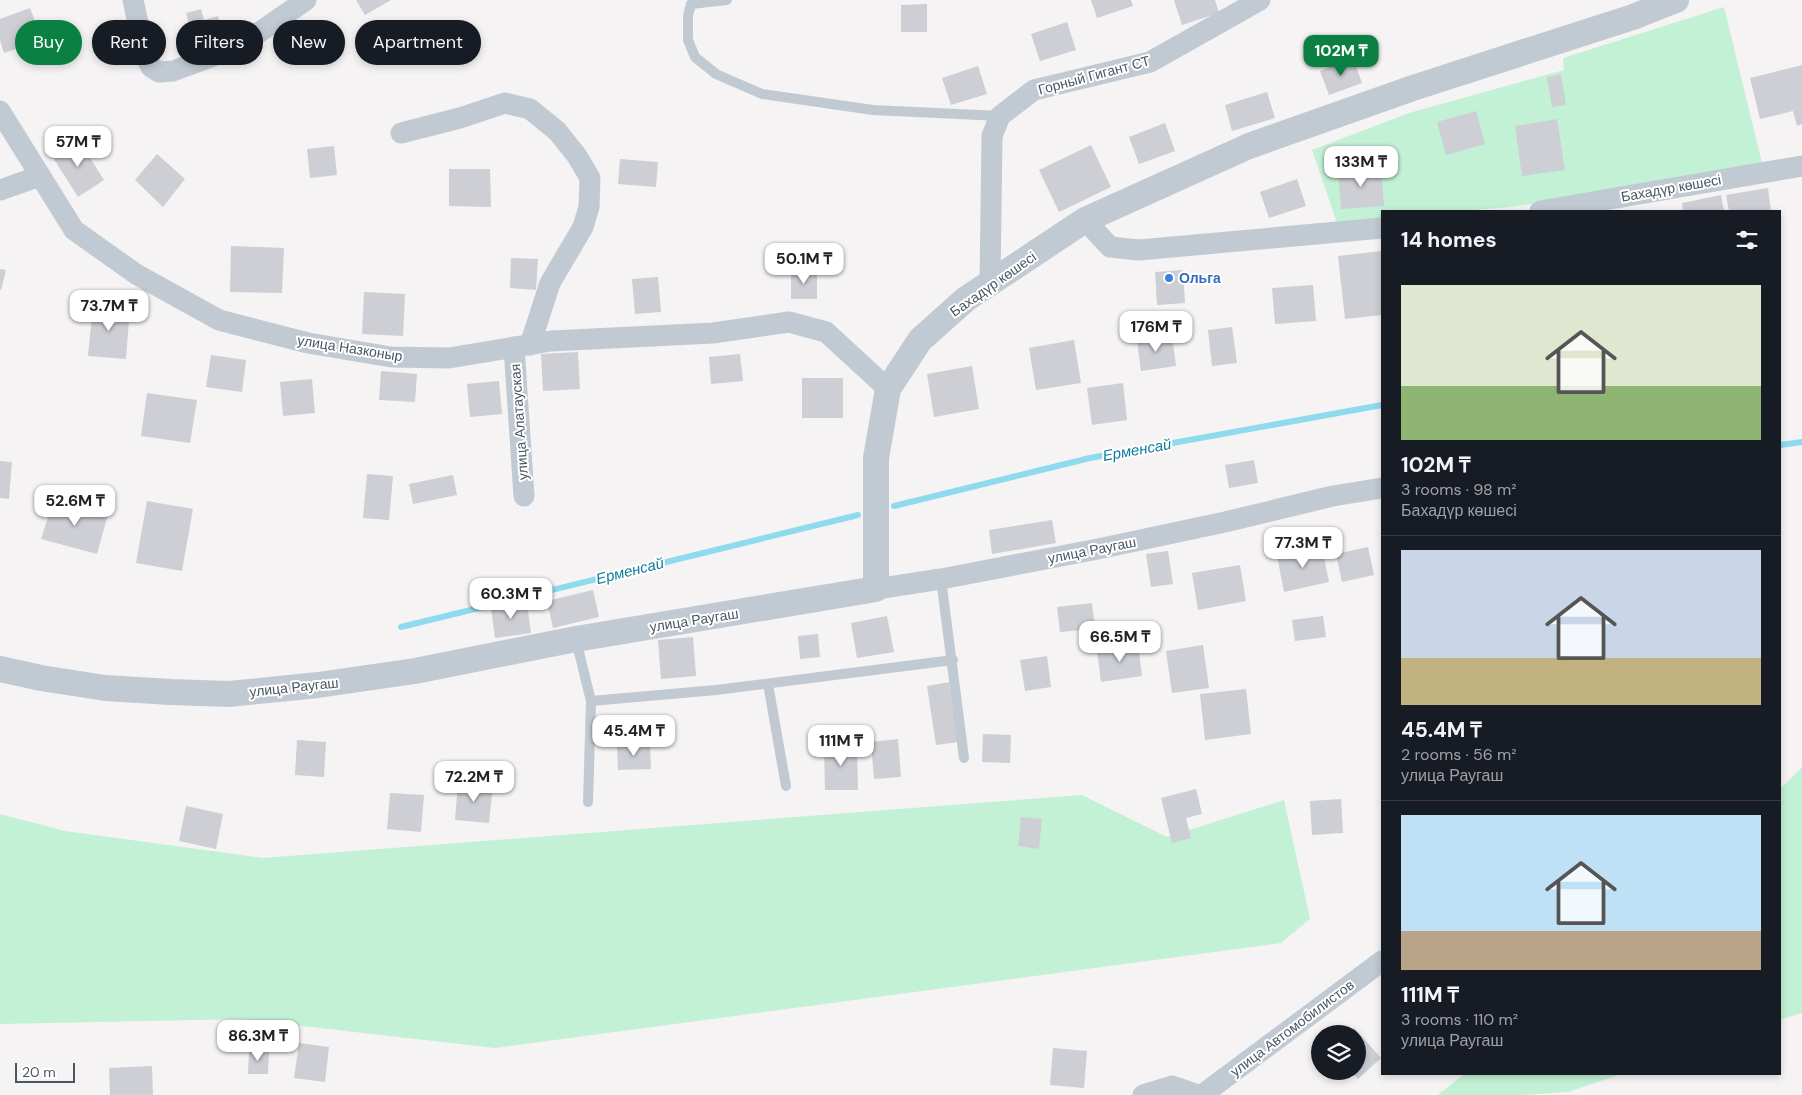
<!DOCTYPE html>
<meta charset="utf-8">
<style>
body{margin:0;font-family:"DM Sans",sans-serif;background:#242831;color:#f1f3f6;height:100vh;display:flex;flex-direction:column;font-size:19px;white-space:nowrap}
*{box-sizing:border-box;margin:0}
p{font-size:16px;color:#9ea1a6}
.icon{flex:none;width:28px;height:28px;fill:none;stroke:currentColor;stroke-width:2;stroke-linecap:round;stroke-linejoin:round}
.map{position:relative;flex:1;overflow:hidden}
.drawer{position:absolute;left:1381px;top:210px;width:400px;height:865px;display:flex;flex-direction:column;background:#171b24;border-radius:0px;box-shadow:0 2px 8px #0003}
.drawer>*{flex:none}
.banner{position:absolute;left:15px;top:20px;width:475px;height:45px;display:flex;gap:10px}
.controls{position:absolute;left:1311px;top:1025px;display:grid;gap:10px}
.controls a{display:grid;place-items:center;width:55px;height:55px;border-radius:50%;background:#171b24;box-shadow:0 2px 8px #0003;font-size:25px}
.scale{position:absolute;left:15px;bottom:12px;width:60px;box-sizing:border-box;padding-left:5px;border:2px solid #4a5661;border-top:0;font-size:14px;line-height:18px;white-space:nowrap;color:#4a5661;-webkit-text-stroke:4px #fff;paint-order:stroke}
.price{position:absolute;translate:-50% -42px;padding:0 11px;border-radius:10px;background:#fff;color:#222;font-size:16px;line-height:32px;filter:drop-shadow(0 1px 2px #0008)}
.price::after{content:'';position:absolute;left:50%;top:30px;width:15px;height:11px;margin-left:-8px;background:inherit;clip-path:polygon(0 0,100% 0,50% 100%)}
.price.current{background:#0b8043;color:#fff}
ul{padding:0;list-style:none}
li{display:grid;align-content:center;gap:10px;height:265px;padding:0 20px}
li+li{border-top:1px solid #363941}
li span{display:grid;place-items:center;height:155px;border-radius:0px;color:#555}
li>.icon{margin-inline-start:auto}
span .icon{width:90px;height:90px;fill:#fffc;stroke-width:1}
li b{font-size:21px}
h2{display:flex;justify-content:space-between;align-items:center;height:60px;padding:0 20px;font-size:21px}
.chip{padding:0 18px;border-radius:22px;background:#171b24;box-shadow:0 2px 8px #0003;font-size:18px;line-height:45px}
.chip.current{background:#0b8043;color:#fff}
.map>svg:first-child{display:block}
.green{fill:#c3f1d5}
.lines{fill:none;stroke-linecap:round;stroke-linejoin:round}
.stream{stroke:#90daee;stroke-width:6}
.building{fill:#cdcfd5}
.service{stroke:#c1cad2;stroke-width:10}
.minor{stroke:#c1cad2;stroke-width:21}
.tertiary{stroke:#c1cad2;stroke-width:26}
.shop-dot{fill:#3f7fe0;stroke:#fff;stroke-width:2}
.labels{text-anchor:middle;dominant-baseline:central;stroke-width:4;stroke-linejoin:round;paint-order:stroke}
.street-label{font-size:14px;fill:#4a5661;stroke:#fff}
.shop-label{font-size:14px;font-weight:bold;fill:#366cbe;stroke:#fff;text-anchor:start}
.water-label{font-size:15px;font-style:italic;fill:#0c7c9b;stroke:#fff}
</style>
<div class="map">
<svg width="1802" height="1095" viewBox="0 0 1802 1095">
<rect width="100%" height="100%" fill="#f5f3f3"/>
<!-- green -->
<g class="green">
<path d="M1724,7l39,160 -181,31 -74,9 -45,4h-81v8l-45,4 -25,-73 97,-37 155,-43 -1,-12z"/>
<path d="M1802,767v246l-22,7v-231z"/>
<path d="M1082,795l85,42 117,-37 26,119 -29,24 -786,105 -253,-29 -242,5v-210l65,17 198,27z"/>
<path d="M1464,1074h157l-53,18 -45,3h-85z"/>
</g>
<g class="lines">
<!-- stream -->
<g class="stream">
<path d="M1780,445l22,-3"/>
<path d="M894,506l196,-48 292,-53"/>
<path d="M401,627l457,-112"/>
</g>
</g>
<!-- building -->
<g class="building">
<path d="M356,0h35l-26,15z"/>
<path d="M1091,0h40l2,6 -36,12z"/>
<path d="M1174,0h41l4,13 -37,12z"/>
<path d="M927,4v28h-26v-27z"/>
<path d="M30,8l12,32 -38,13 -4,-13v-21z"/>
<path d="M201,9l3,11 14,-4 4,18 -28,7 -8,-28z"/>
<path d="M1067,22l9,28 -36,11 -9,-27z"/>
<path d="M1353,58l9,25 -33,12 -9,-24z"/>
<path d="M1802,65v59l-5,2 -4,-15 -33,8 -10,-41z"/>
<path d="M978,66l9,28 -36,11 -9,-27z"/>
<path d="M1561,74l5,31 -14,2 -5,-30z"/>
<path d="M1267,92l8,26 -43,13 -7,-26z"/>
<path d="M1476,111l9,33 -39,11 -9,-33z"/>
<path d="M1557,119l8,51 -43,6 -7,-50z"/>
<path d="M1165,123l10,28 -36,13 -10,-27z"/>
<path d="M78,139l26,41 -26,17 -26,-41z"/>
<path d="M1091,145l20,42 -52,25 -20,-42z"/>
<path d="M334,146l3,29 -27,3 -3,-29z"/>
<path d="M157,154l28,25 -22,28 -28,-27z"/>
<path d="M620,159l38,3 -2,25 -38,-3z"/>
<path d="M1381,166l3,40 -43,3 -3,-39z"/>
<path d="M449,169h41l1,38 -42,-1z"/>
<path d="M1297,179l9,27 -37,12 -9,-26z"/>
<path d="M1768,188l3,23h-42l-3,-16z"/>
<path d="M1721,195l3,16h-41l-1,-8z"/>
<path d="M231,246l53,2 -2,45 -52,-1z"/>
<path d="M1382,251v64l-37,4 -7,-63z"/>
<path d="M511,258l27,1 -2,31 -26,-2z"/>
<path d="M0,269l6,1 -5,20h-1z"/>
<path d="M1183,270l2,33 -28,2 -2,-33z"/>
<path d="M817,271v28h-26v-27z"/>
<path d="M658,277l3,35 -26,2 -3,-35z"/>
<path d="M1313,285l3,36 -41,3 -3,-36z"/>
<path d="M364,292l41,2 -2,42 -41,-2z"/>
<path d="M93,305l37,3 -4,51 -38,-3z"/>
<path d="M1232,327l5,36 -25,3 -4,-36z"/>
<path d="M1172,335l4,31 -35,5 -4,-31z"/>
<path d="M1074,340l7,43 -45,7 -7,-42z"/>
<path d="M578,352l2,37 -37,2 -2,-37z"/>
<path d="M740,354l3,27 -32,3 -2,-27z"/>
<path d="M211,355l35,5 -4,32 -36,-5z"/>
<path d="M972,366l7,43 -45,8 -7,-43z"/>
<path d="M381,371l36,3 -2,28 -36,-2z"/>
<rect x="802" y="378" width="41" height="40"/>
<path d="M312,379l3,34 -32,3 -3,-34z"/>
<path d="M499,381l3,33 -32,3 -3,-33z"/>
<path d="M1123,383l4,37 -35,5 -5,-37z"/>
<path d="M147,393l50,7 -7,43 -49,-7z"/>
<path d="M1254,460l4,23 -29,5 -4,-23z"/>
<path d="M0,461l12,1 -3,37 -9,-1z"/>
<path d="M367,474l26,2 -4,44 -26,-2z"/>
<path d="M453,475l4,20 -44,9 -4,-20z"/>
<path d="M54,499l54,15 -11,40 -56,-15z"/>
<path d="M147,501l46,8 -11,62 -46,-8z"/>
<path d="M1052,520l4,23 -64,11 -3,-24z"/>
<path d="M1322,547l7,35 -45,10 -7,-36z"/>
<path d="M1368,547l6,28 -32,7 -6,-28z"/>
<path d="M1168,551l5,33 -22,3 -5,-33z"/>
<path d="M1240,565l6,36 -48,9 -6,-37z"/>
<path d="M593,590l6,27 -46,11 -6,-27z"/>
<path d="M527,603l4,30 -36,5 -4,-30z"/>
<path d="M1092,603l3,26 -35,3 -3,-25z"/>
<path d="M887,616l7,36 -37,6 -6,-35z"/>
<path d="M1323,616l3,21 -31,4 -3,-21z"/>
<path d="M818,634l2,23 -20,2 -2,-23z"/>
<path d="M693,637l3,39 -35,3 -3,-39z"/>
<path d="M1138,644l4,32 -41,6 -4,-32z"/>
<path d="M1203,645l6,43 -37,5 -6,-42z"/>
<path d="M1047,656l4,31 -26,4 -5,-31z"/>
<path d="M949,682l9,60 -22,3 -9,-59z"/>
<path d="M1246,689l5,45 -46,6 -5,-46z"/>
<path d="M983,734l28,1 -1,28 -28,-1z"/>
<path d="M898,739l3,38 -27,2 -3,-37z"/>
<path d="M297,740l29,2 -2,35 -29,-2z"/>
<path d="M650,743l1,26 -33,1 -1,-26z"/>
<path d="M857,743l1,47h-33l-1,-46z"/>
<path d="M458,783l35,3 -4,37 -34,-3z"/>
<path d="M1196,789l6,25 -16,4 5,20 -19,5 -11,-45z"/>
<path d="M390,793l34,2 -3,37 -34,-3z"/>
<path d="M1341,799l2,34 -31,2 -2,-34z"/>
<path d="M186,806l37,8 -7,35 -37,-8z"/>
<path d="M1021,817l21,2 -3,30 -21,-3z"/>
<path d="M1354,1028l27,30 -23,21 -7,-8h7v-37h-10z"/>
<path d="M299,1043l30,4 -4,35 -31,-4z"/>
<path d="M1053,1048l34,3 -3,37 -34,-3z"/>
<path d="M249,1051h20l-1,23h-20z"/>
<path d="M152,1066l1,29h-43l-1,-27z"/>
</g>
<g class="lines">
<!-- service -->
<g class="service">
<path d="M727,0l-36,4 -3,12v24l7,17 21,17 46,20 111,16 127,6"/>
<path d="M941,579l23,179"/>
<path d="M576,640l15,61 -3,101"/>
<path d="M768,684l18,102"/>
<path d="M591,701l125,-11 237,-30"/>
</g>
<!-- minor -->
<g class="minor">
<path d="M133,0l12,56 6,11 8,5 14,-1 65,-24 68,-47"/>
<path d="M0,111l74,119 62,44 83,46 89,23 83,14 58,1 102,-17 162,-8 76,-11 37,10 62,57"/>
<path d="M401,133l59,-15 45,-15 25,6 27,22 20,25 13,22 -1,29 -6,20 -33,56 -20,62"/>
<path d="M0,190l40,-14"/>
<path d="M1540,211l262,-45"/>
<path d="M1085,220l25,27 29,3 243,-22"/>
<path d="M990,285l2,-149 8,-20 34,-26 116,-28 110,-62"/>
<path d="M514,347l10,149"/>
<path d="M876,589l65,-10 157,-30 127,-27 108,-26 49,-8"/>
<path d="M1143,1095l29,-9 26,9"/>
<path d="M1202,1095l180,-134"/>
</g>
<!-- tertiary -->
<path class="tertiary" d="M0,669l41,9 64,10 66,4 58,2 89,-9 97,-14 161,-32 300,-50v-131l12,-69 32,-49 46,-41 119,-79 164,-74 164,-58 220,-71 43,-17"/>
</g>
<!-- markers -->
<circle class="shop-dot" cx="1169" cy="278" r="5"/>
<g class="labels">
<!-- street labels -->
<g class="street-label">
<text transform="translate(1094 75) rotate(-15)">Горный Гигант СТ</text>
<text transform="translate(1671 188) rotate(-10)">Бахадүр көшесі</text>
<text transform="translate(993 284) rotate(-35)">Бахадүр көшесі</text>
<text transform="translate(350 348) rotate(9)">улица Назконыр</text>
<text transform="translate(519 422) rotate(-94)">улица Алатауская</text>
<text transform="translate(1092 550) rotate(-11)">улица Раугаш</text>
<text transform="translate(694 620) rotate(-9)">улица Раугаш</text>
<text transform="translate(294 687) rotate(-6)">улица Раугаш</text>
<text transform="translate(1292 1028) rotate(-37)">улица Автомобилистов</text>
</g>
<!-- shop labels -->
<g class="shop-label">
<text x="1179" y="278">Ольга</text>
</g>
<!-- water labels -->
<g class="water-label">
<text transform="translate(1137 450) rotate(-10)">Ерменсай</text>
<text transform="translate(630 571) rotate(-14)">Ерменсай</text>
</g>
</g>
</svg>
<div class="controls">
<a><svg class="icon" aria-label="layers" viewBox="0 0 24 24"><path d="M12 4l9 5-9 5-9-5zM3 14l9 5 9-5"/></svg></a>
</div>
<div class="scale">20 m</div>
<b class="price current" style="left:1341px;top:77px">102M ₸</b>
<b class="price" style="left:78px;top:168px">57M ₸</b>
<b class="price" style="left:1361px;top:188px">133M ₸</b>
<b class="price" style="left:804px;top:285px">50.1M ₸</b>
<b class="price" style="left:109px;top:332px">73.7M ₸</b>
<b class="price" style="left:1156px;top:353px">176M ₸</b>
<b class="price" style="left:75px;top:527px">52.6M ₸</b>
<b class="price" style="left:1303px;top:569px">77.3M ₸</b>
<b class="price" style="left:511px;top:620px">60.3M ₸</b>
<b class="price" style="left:1120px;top:663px">66.5M ₸</b>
<b class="price" style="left:634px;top:757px">45.4M ₸</b>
<b class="price" style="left:841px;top:767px">111M ₸</b>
<b class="price" style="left:474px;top:803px">72.2M ₸</b>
<b class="price" style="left:258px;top:1062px">86.3M ₸</b>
<div class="banner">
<a class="chip current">Buy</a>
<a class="chip">Rent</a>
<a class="chip">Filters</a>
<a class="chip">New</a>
<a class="chip">Apartment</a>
</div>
<section class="drawer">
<h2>14 homes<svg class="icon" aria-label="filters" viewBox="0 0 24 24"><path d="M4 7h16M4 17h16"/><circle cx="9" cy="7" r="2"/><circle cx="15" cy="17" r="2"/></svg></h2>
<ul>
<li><span style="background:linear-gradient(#dfe7d0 65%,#8fb573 0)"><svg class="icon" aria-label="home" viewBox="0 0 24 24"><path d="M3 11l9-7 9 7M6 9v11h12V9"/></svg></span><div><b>102M ₸</b><p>3 rooms · 98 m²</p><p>Бахадүр көшесі</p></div></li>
<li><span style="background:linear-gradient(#c9d6e8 70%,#c2b280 0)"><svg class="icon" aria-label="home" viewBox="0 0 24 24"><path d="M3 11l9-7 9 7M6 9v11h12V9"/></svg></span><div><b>45.4M ₸</b><p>2 rooms · 56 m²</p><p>улица Раугаш</p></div></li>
<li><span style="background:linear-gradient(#bfe0f5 75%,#b9a48a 0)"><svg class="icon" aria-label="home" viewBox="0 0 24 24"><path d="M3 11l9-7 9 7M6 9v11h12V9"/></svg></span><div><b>111M ₸</b><p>3 rooms · 110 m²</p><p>улица Раугаш</p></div></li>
</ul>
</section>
</div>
